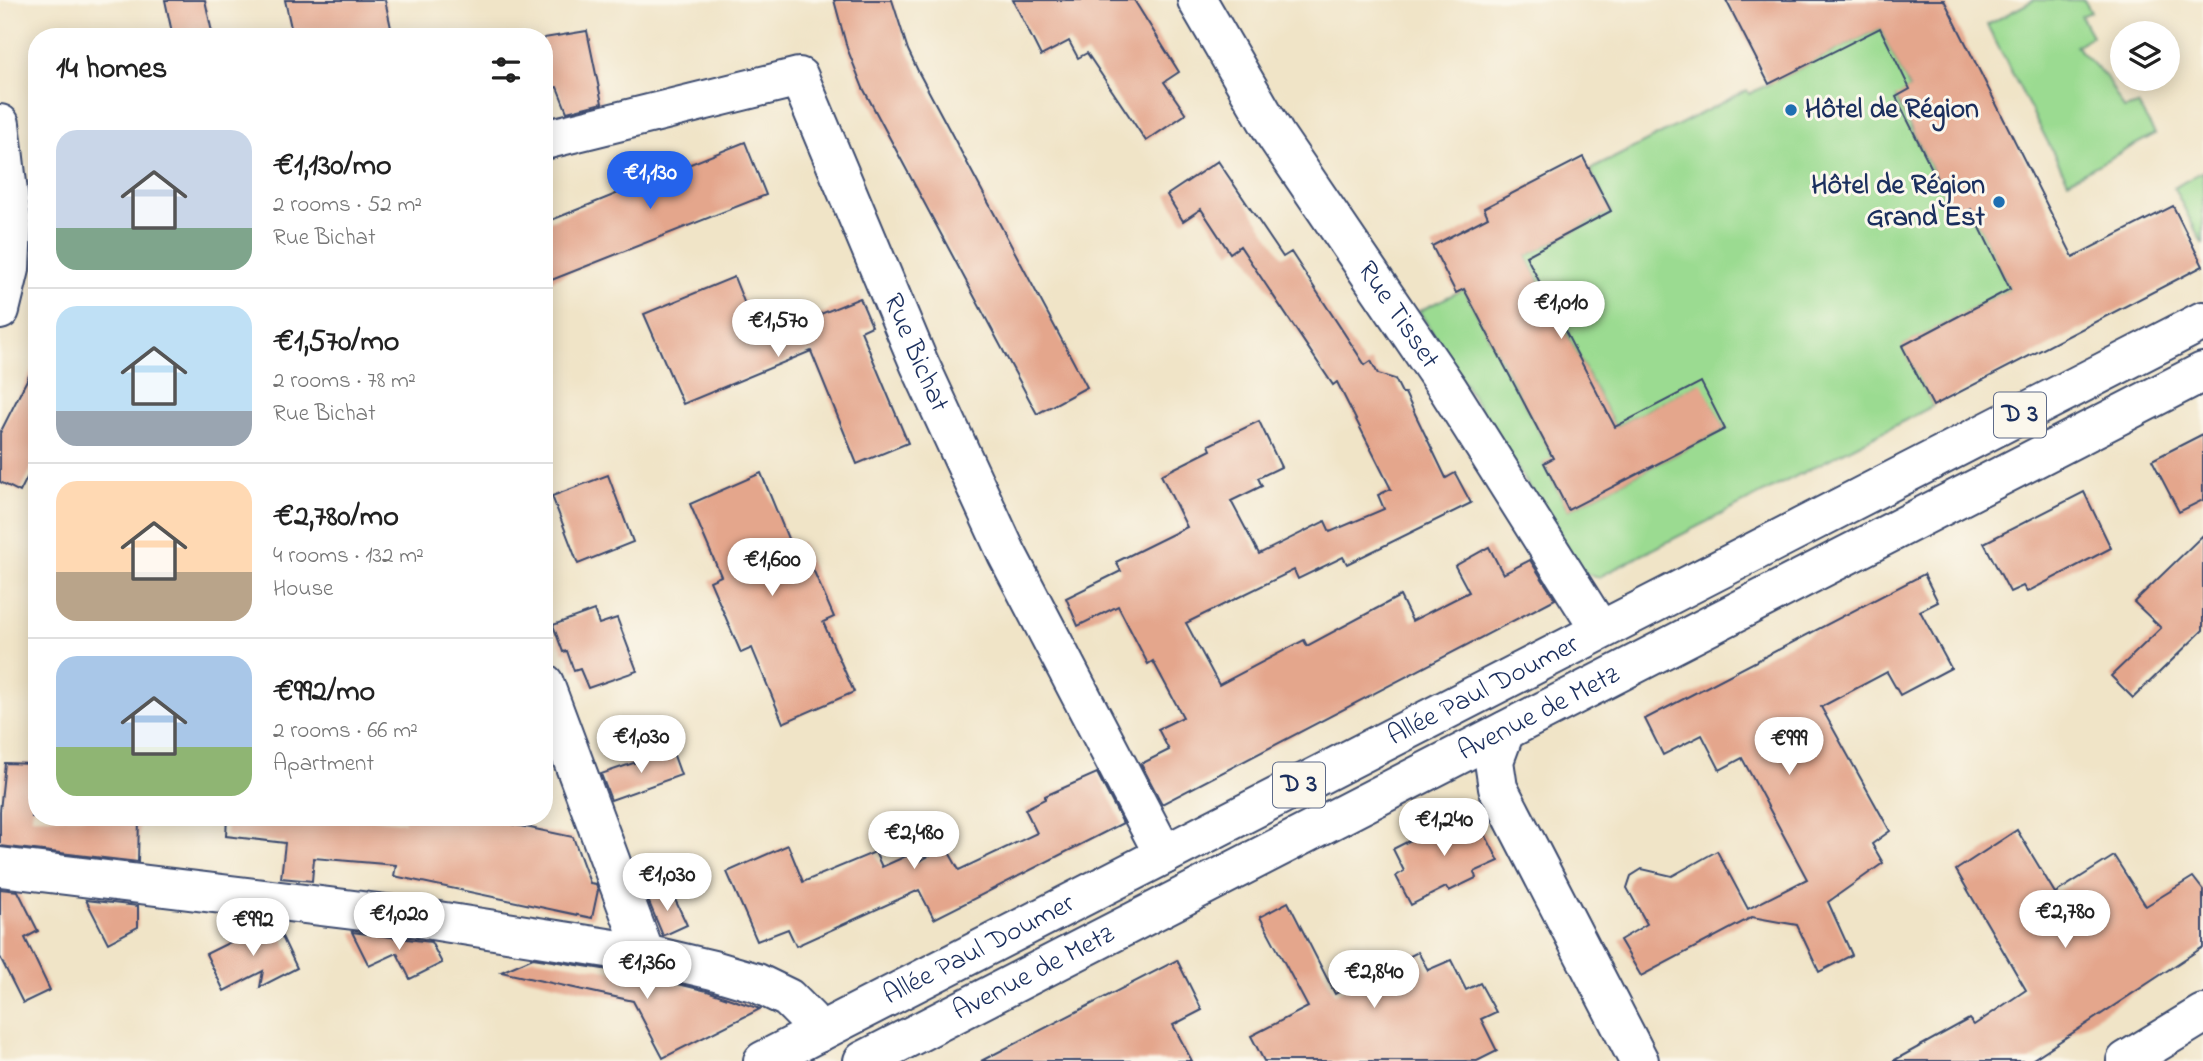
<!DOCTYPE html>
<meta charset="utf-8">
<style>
body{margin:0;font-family:"Indie Flower",sans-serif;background:#f2f2f2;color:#222;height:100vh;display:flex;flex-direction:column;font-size:26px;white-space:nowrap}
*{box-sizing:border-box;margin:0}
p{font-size:23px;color:#767676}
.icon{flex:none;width:38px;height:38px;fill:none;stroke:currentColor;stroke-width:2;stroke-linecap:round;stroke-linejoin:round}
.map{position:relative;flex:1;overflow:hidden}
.sheet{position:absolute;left:28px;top:28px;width:525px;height:798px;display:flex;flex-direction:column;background:#fff;border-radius:28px;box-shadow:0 4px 18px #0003}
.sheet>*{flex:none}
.buttons{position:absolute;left:2110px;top:21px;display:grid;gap:14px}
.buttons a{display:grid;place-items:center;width:70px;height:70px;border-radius:50%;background:#fff;box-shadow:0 4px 18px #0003;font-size:35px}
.price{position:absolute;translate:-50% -60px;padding:0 16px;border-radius:24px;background:#fff;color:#222;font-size:23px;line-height:46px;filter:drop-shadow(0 2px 4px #0008)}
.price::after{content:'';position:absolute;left:50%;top:42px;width:21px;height:16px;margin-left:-10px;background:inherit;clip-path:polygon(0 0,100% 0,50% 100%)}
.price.active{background:#2563eb;color:#fff}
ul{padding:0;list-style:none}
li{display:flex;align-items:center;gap:21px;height:175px;padding:0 28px}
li+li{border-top:2px solid #e0e0e0}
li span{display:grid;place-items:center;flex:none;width:196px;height:140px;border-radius:21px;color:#555}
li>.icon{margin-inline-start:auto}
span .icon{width:84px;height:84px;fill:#fffc;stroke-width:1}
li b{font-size:30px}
h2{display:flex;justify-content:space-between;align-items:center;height:84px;padding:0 28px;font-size:30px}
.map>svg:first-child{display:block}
.green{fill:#9bdb91;stroke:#5b8578;stroke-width:2}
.building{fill:#e4a68c}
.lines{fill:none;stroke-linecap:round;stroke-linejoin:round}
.street-casing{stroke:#3b4a6e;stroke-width:42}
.primary-casing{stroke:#3b4a6e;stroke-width:42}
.street{stroke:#fff;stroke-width:38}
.primary{stroke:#fff;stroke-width:38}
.poi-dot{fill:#1f6fb2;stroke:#fbf7ec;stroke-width:2.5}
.labels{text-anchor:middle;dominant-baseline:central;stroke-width:6;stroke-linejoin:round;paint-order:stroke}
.shield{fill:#fbf7ec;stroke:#5e6b89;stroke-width:2}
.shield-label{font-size:26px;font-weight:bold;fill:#1b2f5e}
.poi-label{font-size:28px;font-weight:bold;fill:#1b2f5e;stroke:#fbf7ec;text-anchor:start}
.street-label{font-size:28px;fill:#1b2f5e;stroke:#fbf7ec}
</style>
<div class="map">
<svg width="2203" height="1061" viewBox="0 0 2203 1061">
<rect width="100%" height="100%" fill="#fbf7ec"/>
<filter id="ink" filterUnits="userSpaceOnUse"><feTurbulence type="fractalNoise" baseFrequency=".0143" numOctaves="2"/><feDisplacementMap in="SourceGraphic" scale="14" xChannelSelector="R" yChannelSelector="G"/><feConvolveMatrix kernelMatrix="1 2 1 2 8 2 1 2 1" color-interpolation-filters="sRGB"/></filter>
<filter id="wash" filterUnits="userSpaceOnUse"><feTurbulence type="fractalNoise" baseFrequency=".00686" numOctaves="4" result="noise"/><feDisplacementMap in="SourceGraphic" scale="28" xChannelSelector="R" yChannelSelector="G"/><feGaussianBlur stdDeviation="1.57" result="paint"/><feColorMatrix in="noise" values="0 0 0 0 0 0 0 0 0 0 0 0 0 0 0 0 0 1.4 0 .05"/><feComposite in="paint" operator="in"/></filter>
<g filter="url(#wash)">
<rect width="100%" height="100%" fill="#f0e4c7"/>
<!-- green -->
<g class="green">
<path d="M2034,0h50l7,12 -10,4 11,20 -16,10 30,31 18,32 14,-4 17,29 -87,47 -81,-156z"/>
<path d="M1880,28l30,61 -14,9 50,100 7,8 -2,1 5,10 15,-8 39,80 -107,57 30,60 -334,171 -16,-4 -164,-262 45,-22 89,169 -9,6 24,46 157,-81 -25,-46 -85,44 -89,-171 85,-45 -21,-41 157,-80 2,4z"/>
<path d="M2203,171v74l-29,-57z"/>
</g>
<g id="blocks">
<!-- building -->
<g class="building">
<path d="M165,0h40l8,37h-40z"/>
<path d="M285,0h100l8,37h-100z"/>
<path d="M834,0h58l16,50 11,23 168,314 -50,27 -174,-326 -16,-40z"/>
<path d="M1013,0h121l45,72 -15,10 22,32 -40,27 -59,-88 -9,5 -9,-17 -28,15z"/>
<path d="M1726,0h218l129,257 100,-51 30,60 -270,140 -31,-60 108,-57 -39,-80 -15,8 -60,-120 14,-8 -30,-61 -111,56z"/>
<path d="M587,31l15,72 -35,9 -10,-25 -13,2v-51z"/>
<path d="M745,142l21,53 -222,88v-60z"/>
<path d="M1583,157l28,54 -85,45 89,171 86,-45 24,47 -157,81 -24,-47 9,-5 -89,-169 -8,4 -24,-47 56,-29 -4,-9z"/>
<path d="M1218,161l65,96 8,-5 74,113 6,-4 7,13 17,5 7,14h3l41,85 9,-5 16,30 -124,61 -4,-7 -45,22 -4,-9 -108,53 33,62 85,-45 3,6 93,-50 12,25 57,-29 -14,-26 34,-19 14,27 27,-14 25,39 -393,205 -21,-40 28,-14 -11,-21 25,-12 -30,-56 -5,3 -30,-58 -40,20 -12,-28 55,-27 -5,-9 71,-35 -26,-52 50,-25 -2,-5 50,-24 22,46 -23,11 4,8 -31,15 28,53 66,-33 5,11 54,-23 -6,-14 13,-6 -54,-107 -4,3 -93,-139 -10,7 -29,-44 -18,12 -16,-26z"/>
<path d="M734,277l25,62 101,-41 12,28 -11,5 47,112 -51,21 -46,-113 -128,53 -39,-90z"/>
<path d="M37,360v98l-17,34 -20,-10v-49z"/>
<path d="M2203,434v66l-24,12 -27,-52z"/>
<path d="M761,473l30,73 10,-4 33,75 -11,5 31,70 -71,31 -31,-75 -11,5 -31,-72 11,-5 -31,-72z"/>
<path d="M608,475l25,67 -55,22 -26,-68z"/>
<path d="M2084,492l27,56 -84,44 -4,-6 -13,6 -26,-49z"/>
<path d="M2203,535v95l-70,68 -22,-22 50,-48 -27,-26z"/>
<path d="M1924,574l14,28 -18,9 31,57 -51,27 -13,-23 -66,35 69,124 -18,13 11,19 -55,39 24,53 -33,17 -22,-47 -45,-8 -111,59 -21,-36 27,-16 -20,-36 4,-12 11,-7 30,7 45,-25 31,58 59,-30 -65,-121 -22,12 -18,-35 -39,20 -18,-36z"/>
<path d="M594,610l5,14 18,-6 20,53 -49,17 -8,-19 -6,2 -7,-20 -4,1 -10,-27z"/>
<path d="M672,750l9,25 -70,25 -10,-26z"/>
<path d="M5,763l28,1 -2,19h4l-3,34h107l-1,45 -138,-16v-35z"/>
<path d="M1097,773l26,50 -189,96 -15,-29 -123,56 -8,-17 -31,12 -30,-69 61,-27 15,37 72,-30 7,15 33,-15 4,9 27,-14 13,23 78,-37 -12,-24 20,-10v-3z"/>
<path d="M1460,815l16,2 23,44 -25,11 2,6 -27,13 -3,-4 -35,18 -15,-29 8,-5 -11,-22z"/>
<path d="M227,817h70l41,5v-5h25l41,5 1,-5h73l95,20 17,46 6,1 2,6 -6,28 -198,-42 2,-11 -82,-7 -2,23 -31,-3 4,-35 -59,-7z"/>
<path d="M2017,830l38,63 59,-37 32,50 47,-29 10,13v57l-173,114h-137l76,-42 5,6 52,-35 -70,-120z"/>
<path d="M0,889l18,2 20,40 -13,7 25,52 -27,13 -23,-46z"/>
<path d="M671,891l16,34 -24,11 -15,-36z"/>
<path d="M86,900l52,6v21l-30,16z"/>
<path d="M1288,902l47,92 83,-42 10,18 23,-10 15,30 14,-7 16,29 -15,7 16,32 -20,10h-213l-13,-25 57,-29 -48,-90z"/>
<path d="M271,922h4l22,46 -37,19 3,-16 -39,20 -18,-37z"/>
<path d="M352,932l79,10 11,21 -32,16 -13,-26 -28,13z"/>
<path d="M533,958l108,17 66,16 53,18 -97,49 -30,-57 -132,-29z"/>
<path d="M1177,960l25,50 -29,15 19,36h-211z"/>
</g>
</g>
</g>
<g filter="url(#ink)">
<use href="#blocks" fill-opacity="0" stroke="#3b4a6e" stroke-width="2"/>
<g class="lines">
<defs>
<g id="street">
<path id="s1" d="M1197,0l79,136 172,253 152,241"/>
<path d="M0,124l12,102 -2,43 -10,41"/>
<path id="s2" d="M544,140l255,-63 120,286 88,191 157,301"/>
<path d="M544,683l101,271"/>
<path d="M1505,731l-11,30 4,27 141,273"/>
<path d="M0,867l419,51 226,36 68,16 44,13 31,15 21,21 9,14"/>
<path d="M2126,1061l77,-47"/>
</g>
<g id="primary">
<path id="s3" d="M763,1061l1440,-740"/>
<path id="s4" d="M863,1061l1340,-689"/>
</g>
</defs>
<!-- street casing -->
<use href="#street" class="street-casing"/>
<!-- primary casing -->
<use href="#primary" class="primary-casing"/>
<!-- street -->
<use href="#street" class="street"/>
<!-- primary -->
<use href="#primary" class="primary"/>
</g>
</g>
<!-- markers -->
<g class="poi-dot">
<circle cx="1791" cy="110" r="7"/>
<circle cx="1999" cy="202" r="7"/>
</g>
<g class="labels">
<!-- shield labels -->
<g class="shield">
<rect x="1994" y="392.5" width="52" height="45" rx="5"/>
<rect x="1273" y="762.5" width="52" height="45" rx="5"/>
</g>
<g class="shield-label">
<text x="2020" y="415">D 3</text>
<text x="1299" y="785">D 3</text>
</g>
<!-- poi labels -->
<g class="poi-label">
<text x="1805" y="110">Hôtel de Région</text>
<text x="1985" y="186" text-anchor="end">Hôtel de Région<tspan x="1985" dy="32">Grand Est</tspan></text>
</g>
<!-- street labels -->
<g class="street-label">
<text stroke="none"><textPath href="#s1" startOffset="374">Rue Tisset</textPath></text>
<text stroke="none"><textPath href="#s2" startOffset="562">Rue Bichat</textPath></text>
<text stroke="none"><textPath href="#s3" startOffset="810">Allée Paul Doumer</textPath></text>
<text stroke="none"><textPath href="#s4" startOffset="760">Avenue de Metz</textPath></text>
<text stroke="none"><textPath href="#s3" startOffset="243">Allée Paul Doumer</textPath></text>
<text stroke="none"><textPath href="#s4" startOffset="192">Avenue de Metz</textPath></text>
</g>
</g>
</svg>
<div class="buttons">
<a><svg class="icon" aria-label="layers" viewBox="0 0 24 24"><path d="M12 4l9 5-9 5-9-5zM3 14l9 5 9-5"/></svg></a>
</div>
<b class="price active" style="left:650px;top:211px">€1,130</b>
<b class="price" style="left:1561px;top:341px">€1,010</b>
<b class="price" style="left:778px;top:359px">€1,570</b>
<b class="price" style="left:772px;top:598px">€1,600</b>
<b class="price" style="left:641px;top:775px">€1,030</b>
<b class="price" style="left:1789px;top:777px">€999</b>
<b class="price" style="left:1444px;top:858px">€1,240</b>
<b class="price" style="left:914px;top:871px">€2,480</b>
<b class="price" style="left:667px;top:913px">€1,030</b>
<b class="price" style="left:2065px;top:950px">€2,780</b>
<b class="price" style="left:399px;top:952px">€1,020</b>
<b class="price" style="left:253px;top:958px">€992</b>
<b class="price" style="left:647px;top:1001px">€1,360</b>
<b class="price" style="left:1374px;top:1010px">€2,840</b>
<section class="sheet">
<h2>14 homes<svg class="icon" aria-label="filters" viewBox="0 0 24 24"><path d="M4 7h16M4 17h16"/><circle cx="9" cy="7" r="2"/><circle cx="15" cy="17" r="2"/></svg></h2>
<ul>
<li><span style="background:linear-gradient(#c9d6e8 70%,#7fa58c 0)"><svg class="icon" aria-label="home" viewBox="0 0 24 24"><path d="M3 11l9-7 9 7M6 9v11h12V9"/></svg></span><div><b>€1,130/mo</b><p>2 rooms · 52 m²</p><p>Rue Bichat</p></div></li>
<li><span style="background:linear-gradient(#bfe0f5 75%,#9aa5b1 0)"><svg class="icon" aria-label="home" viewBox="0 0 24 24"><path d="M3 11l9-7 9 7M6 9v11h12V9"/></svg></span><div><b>€1,570/mo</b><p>2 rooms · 78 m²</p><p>Rue Bichat</p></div></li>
<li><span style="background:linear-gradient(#ffd9b3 65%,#b9a48a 0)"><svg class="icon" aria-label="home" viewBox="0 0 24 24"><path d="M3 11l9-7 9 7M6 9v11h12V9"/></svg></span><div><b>€2,780/mo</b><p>4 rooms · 132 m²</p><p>House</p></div></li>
<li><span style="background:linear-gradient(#a9c7e8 65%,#8fb573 0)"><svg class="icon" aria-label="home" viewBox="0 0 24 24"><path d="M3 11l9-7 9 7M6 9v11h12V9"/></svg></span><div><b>€992/mo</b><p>2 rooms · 66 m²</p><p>Apartment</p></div></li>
</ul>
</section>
</div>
